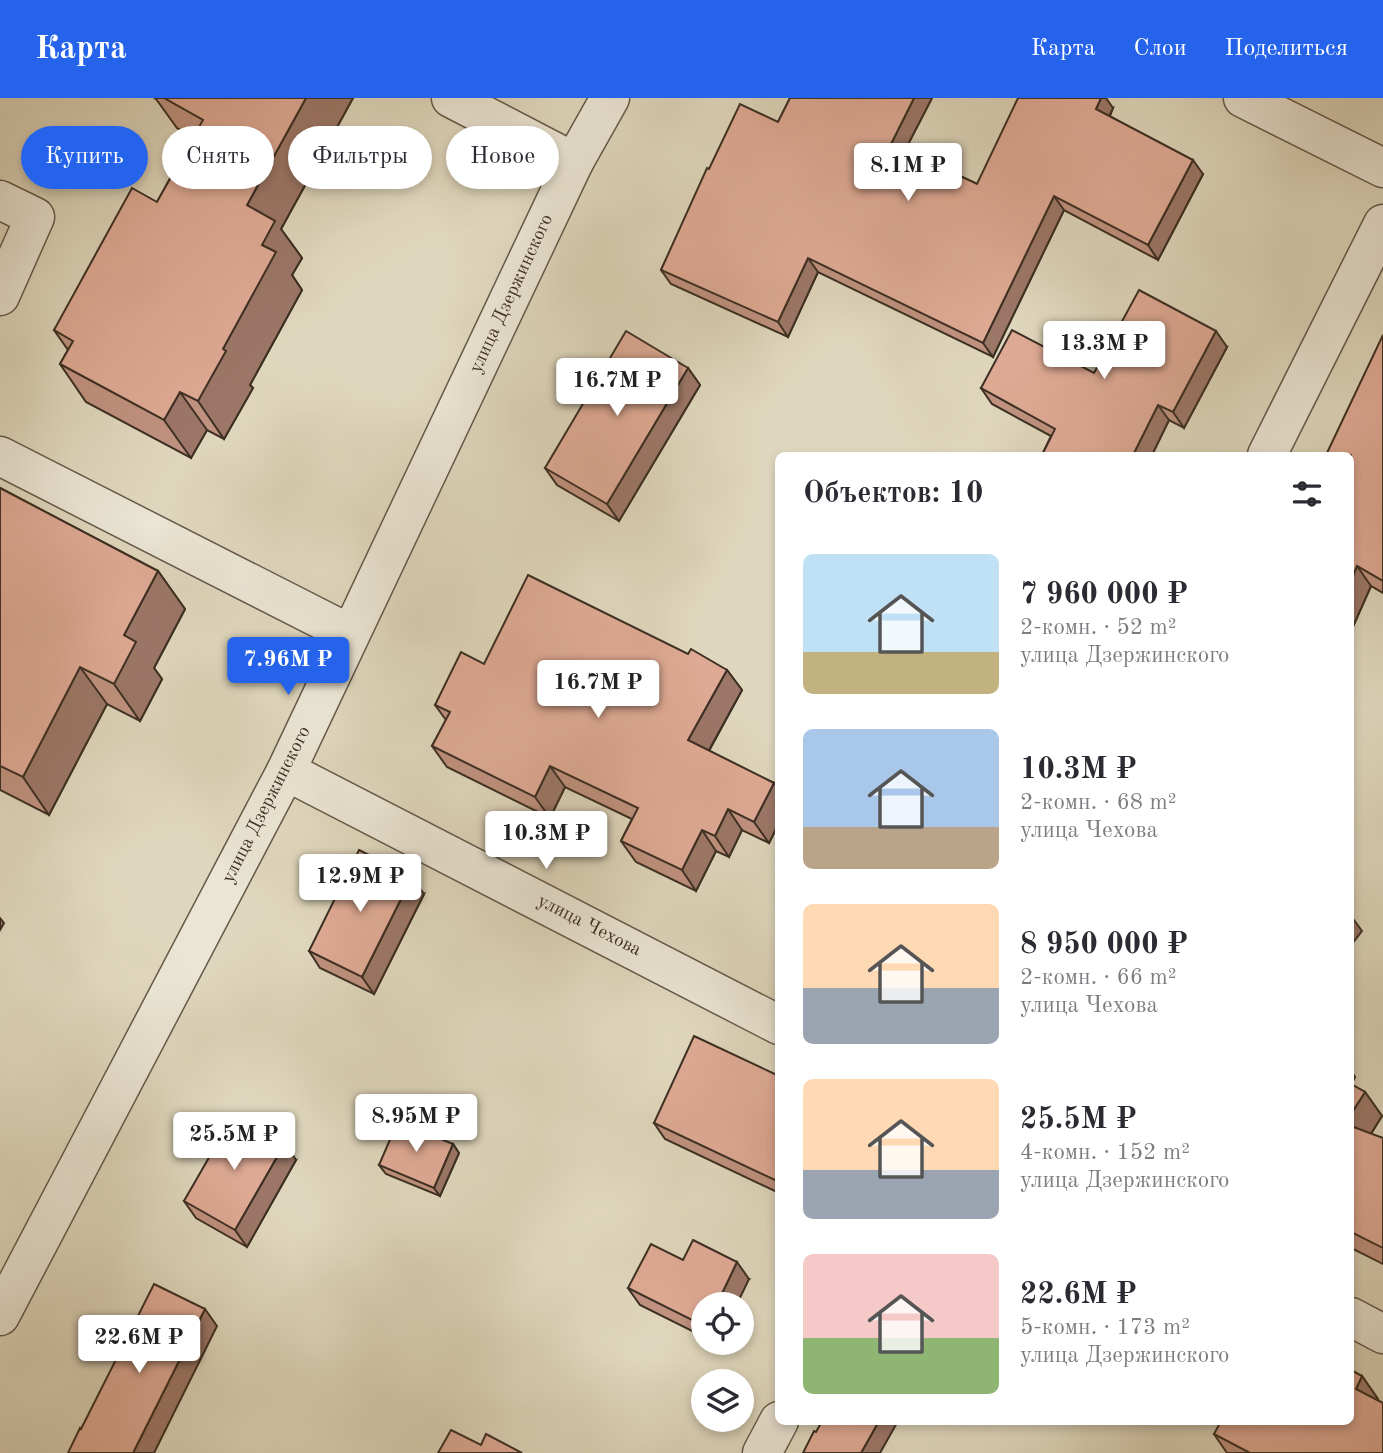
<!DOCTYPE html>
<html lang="ru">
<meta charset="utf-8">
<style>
body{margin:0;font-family:"Old Standard TT",serif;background:#f7f7f7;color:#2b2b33;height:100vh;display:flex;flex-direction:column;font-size:26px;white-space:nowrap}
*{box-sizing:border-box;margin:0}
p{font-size:23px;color:#7c7c81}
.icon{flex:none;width:38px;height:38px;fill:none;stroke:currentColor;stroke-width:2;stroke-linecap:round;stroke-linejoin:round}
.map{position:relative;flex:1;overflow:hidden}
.side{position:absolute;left:775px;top:354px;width:579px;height:973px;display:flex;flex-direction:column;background:#fff;border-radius:10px;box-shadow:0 4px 10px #0003}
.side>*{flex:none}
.banner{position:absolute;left:21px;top:28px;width:649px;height:63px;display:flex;gap:14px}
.tools{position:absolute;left:691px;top:1194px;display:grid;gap:14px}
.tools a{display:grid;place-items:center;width:63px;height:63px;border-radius:50%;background:#fff;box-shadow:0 4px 10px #0003;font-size:35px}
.price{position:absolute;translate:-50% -60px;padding:0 16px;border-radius:7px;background:#fff;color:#222;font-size:23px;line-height:46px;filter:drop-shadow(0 2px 4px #0008)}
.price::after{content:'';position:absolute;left:50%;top:42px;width:21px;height:16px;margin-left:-10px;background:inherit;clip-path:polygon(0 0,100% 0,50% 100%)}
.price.on{background:#2563eb;color:#fff}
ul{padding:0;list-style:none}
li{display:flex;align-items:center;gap:21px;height:175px;padding:0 28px}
li span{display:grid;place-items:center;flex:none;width:196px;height:140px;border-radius:10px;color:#555}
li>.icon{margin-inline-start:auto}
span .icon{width:84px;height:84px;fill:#fffc;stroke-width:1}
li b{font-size:30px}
h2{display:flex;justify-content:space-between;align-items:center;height:84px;padding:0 28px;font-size:30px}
.tag{padding:0 24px;border-radius:32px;background:#fff;box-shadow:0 4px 10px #0003;font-size:24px;line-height:63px}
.tag.on{background:#2563eb;color:#fff}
header{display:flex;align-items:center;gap:42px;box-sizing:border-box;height:98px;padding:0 35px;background:#2563eb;color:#fff}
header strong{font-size:33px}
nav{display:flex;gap:38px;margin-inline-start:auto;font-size:24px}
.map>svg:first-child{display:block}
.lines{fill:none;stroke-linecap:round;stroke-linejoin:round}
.minor-casing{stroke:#65594a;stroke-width:41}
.minor{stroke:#eae5d4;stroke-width:38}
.wall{fill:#c09280;stroke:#3c2f23;stroke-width:2}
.shaded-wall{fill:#9c7768;stroke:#3c2f23;stroke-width:2}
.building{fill:#dfaa95;stroke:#3c2f23;stroke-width:2}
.labels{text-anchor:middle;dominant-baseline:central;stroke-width:7;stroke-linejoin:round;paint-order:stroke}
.street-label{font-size:19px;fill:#3c2f23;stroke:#eae5d4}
</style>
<header>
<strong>Карта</strong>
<nav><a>Карта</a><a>Слои</a><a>Поделиться</a></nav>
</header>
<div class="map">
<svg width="1383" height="1355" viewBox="0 0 1383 1355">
<rect width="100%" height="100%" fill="#dfd7bd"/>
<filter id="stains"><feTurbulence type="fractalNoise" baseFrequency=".00286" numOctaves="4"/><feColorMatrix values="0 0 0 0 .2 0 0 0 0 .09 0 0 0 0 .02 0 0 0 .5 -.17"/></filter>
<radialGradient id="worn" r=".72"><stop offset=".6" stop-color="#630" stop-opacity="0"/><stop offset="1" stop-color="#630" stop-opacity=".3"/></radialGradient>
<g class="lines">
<defs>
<g id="minor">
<path d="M451,0l123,64"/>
<path d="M1243,0l140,70"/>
<path d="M0,102l35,17 -35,79"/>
<path d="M1267,357l116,-231"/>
<path d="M0,358l350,178"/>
<path d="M286,673l493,254"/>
<path d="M0,1218l286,-545 288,-609 36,-64"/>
<path d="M1351,1219l32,17"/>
<path d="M762,1355l17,-32"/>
</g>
</defs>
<!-- minor casing -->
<use href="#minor" class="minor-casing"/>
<!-- minor -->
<use href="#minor" class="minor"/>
</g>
<!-- wall -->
<g class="wall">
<path d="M154,0h199l-72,131 21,29 -10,17 10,15 -52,95 3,3 -29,51 -17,-9 -16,28 -105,-56 -26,-38 8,-14 -14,-20 103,-128 36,-65 -16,-9 -21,-29z"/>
<path d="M790,0h142l-27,52 72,34 136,-76 -3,8 93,58 -45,86 -94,-50 -71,147 -175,-85 -30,65 -117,-53 -10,-14 48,-101 69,-47z"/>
<path d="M1383,237v258l-12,-7 -20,45v-176z"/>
<path d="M1227,249l-43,81 -15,-8 -17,35h-110l9,-19 -59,-32 -11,-16 113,-15z"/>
<path d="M688,270l12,17 -81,136 -62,-36 -12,-17z"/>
<path d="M0,390l158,83 27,38 -31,59 8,11 -22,42 -33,-17 -58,111 -49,-25z"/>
<path d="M688,556l39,16 15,20 -33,61 65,32 5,7v33l-10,20 -27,-13 -13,27 -13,-6 -20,40 -60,-29 -15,-21 11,-22 -67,-32 -15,31 -103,-51 -15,-21 14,-26 -11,-15 49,-41z"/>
<path d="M424,796l-50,100 -54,-26 -11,-17z"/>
<path d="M1351,973l4,6 -4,7 14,8 17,24 -11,18 12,4v126l-32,-16z"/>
<path d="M779,978v117l-114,-54 -11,-16z"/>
<path d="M453,1046l6,9 -19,43 -54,-22 -7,-9z"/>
<path d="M296,1062l-49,87 -51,-29 -12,-17z"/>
<path d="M683,1162l66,19 -45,25v33l-64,-32 -12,-17z"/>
<path d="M1362,1278l16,23 5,54h-156l-13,-19z"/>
</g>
<!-- shaded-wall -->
<g class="shaded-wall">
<path d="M306,0h47l-72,131 21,29 -10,17 10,15 -52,95 3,3 -29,51 -26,-38 25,-52 39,-104 -15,-40z"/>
<path d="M914,0h18l-31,60 -10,-14z"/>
<path d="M1101,0h5l7,10 -7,15 -10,-14z"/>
<path d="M1193,62l10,14 -45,86 -10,-15z"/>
<path d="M1054,98l10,14 -71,147 -10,-14z"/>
<path d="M808,160l10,14 -30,65 -10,-15z"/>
<path d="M1216,233l11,16 -43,81 -11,-16z"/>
<path d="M688,270l12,17 -81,136 -12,-17z"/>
<path d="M180,294l27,38 -16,28 -27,-38z"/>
<path d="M1158,307l11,15 -17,35h-19z"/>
<path d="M1357,468l14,20 -20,45v-51z"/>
<path d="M158,473l27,38 -31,59 8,11 -22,42 -26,-37 10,-49z"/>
<path d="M80,569l27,37 -58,111 -26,-38z"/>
<path d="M727,572l15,20 -39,71 -15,-21z"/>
<path d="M550,668l15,21 -15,31 -15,-21z"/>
<path d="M774,685l5,7v33l-10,20 -15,-21z"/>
<path d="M728,711l14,21 -13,27 -14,-21z"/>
<path d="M702,732l14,21 -20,40 -14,-21z"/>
<path d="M412,779l12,17 -50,100 -12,-17z"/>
<path d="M1351,818l11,15 -11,14z"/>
<path d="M0,820l4,5 -4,7z"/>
<path d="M1351,973l4,6 -4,7z"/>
<path d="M1365,994l17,24 -20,32 -11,-15v-19z"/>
<path d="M285,1045l11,17 -49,87 -12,-17z"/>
<path d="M453,1046l6,9 -19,43 -6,-8z"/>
<path d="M737,1164l12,17 -12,25h-20z"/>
<path d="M205,1211l12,17 -63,127h-21z"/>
<path d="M1362,1278l16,23 -6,13 -16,-23z"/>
<path d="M879,1323h19l-18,32h-19z"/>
</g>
<!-- building -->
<g class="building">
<path d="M164,0h142l-59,107 28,16 -13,24 14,7 -53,97 3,2 -28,50 -18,-9 -16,28 -104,-56 13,-23 -19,-11 78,-142 25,14 46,-82z"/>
<path d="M790,0h124l-23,46 86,40 41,-86h83l-5,11 97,51 -45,85 -94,-49 -71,147 -175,-85 -30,64 -117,-52 46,-102 2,1 31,-65 38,18z"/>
<path d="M1139,192l77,41 -43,81 -15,-7 -25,50h-91l13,-26 -74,-41 31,-58 82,43z"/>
<path d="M626,233l62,37 -81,136 -62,-36z"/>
<path d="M1383,237v246l-26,-15 -6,14v-125h-25z"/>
<path d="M0,390l158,83 -34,64 12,7 -22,42 -34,-17 -57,110 -23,-11z"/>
<path d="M528,477l160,79 3,-5 36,21 -39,70 86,43 -20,39 -26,-13 -13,27 -13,-6 -20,40 -61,-29 17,-33 -88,-42 -15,31 -103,-51 18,-34 -15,-7 26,-53 23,12z"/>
<path d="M359,752l53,27 -50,100 -53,-26z"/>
<path d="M694,938l85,40v106l-125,-59z"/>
<path d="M1351,986l14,8 -14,22z"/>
<path d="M234,1016l51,29 -50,87 -51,-29z"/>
<path d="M398,1023l55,23 -19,44 -55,-23z"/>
<path d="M1351,1028l32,12v110l-32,-16z"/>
<path d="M693,1142l44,22 -20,42h-13v22l-76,-38 23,-44 32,16z"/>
<path d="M154,1186l51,25 -72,144h-65l12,-25 1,1z"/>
<path d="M1351,1272l11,6 -6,13 27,14v50h-133l-36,-19 7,-13h130z"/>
<path d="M822,1323h57l-18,32h-58l11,-22 2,1z"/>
<path d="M451,1332l30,15 5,-11 36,19h-84z"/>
</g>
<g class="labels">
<!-- street labels -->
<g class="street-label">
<text transform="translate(512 196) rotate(-65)">улица Дзержинского</text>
<text transform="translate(267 707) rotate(-63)">улица Дзержинского</text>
<text transform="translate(589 828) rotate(27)">улица Чехова</text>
</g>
</g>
<rect width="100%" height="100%" filter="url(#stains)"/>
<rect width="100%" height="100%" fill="url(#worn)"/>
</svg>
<div class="tools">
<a><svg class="icon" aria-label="locate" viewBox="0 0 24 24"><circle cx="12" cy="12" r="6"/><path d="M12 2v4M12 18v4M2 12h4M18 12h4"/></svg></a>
<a><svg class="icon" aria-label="layers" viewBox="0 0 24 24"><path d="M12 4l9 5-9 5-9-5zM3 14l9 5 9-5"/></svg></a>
</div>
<b class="price" style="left:908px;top:105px">8.1M ₽</b>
<b class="price" style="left:1104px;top:283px">13.3M ₽</b>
<b class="price" style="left:617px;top:320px">16.7M ₽</b>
<b class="price on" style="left:288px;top:599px">7.96M ₽</b>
<b class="price" style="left:598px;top:622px">16.7M ₽</b>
<b class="price" style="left:546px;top:773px">10.3M ₽</b>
<b class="price" style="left:360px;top:816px">12.9M ₽</b>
<b class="price" style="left:416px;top:1056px">8.95M ₽</b>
<b class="price" style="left:234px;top:1074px">25.5M ₽</b>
<b class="price" style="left:139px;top:1277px">22.6M ₽</b>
<div class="banner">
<a class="tag on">Купить</a>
<a class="tag">Снять</a>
<a class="tag">Фильтры</a>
<a class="tag">Новое</a>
</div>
<section class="side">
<h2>Объектов: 10<svg class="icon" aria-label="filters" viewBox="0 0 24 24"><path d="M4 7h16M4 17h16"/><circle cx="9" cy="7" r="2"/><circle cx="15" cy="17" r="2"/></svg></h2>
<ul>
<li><span style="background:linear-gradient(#bfe0f5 70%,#c2b280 0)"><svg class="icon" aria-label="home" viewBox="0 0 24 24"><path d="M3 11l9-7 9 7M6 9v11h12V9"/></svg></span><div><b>7 960 000 ₽</b><p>2-комн. · 52 m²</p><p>улица Дзержинского</p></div></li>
<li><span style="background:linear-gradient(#a9c7e8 70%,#b9a48a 0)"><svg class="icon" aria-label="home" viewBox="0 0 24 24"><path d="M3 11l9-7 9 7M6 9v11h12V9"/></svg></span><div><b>10.3M ₽</b><p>2-комн. · 68 m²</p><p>улица Чехова</p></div></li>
<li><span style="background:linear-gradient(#ffd9b3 60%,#9aa5b1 0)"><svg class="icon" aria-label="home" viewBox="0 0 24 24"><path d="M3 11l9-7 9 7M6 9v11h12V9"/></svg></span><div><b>8 950 000 ₽</b><p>2-комн. · 66 m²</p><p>улица Чехова</p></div></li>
<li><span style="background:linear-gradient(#ffd9b3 65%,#9aa5b1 0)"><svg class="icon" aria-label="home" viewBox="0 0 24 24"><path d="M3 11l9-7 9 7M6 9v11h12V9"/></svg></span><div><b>25.5M ₽</b><p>4-комн. · 152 m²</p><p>улица Дзержинского</p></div></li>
<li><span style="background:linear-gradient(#f6c9c9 60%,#8fb573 0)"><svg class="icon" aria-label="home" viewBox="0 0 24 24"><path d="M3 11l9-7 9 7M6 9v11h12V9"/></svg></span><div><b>22.6M ₽</b><p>5-комн. · 173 m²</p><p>улица Дзержинского</p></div></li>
</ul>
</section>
</div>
